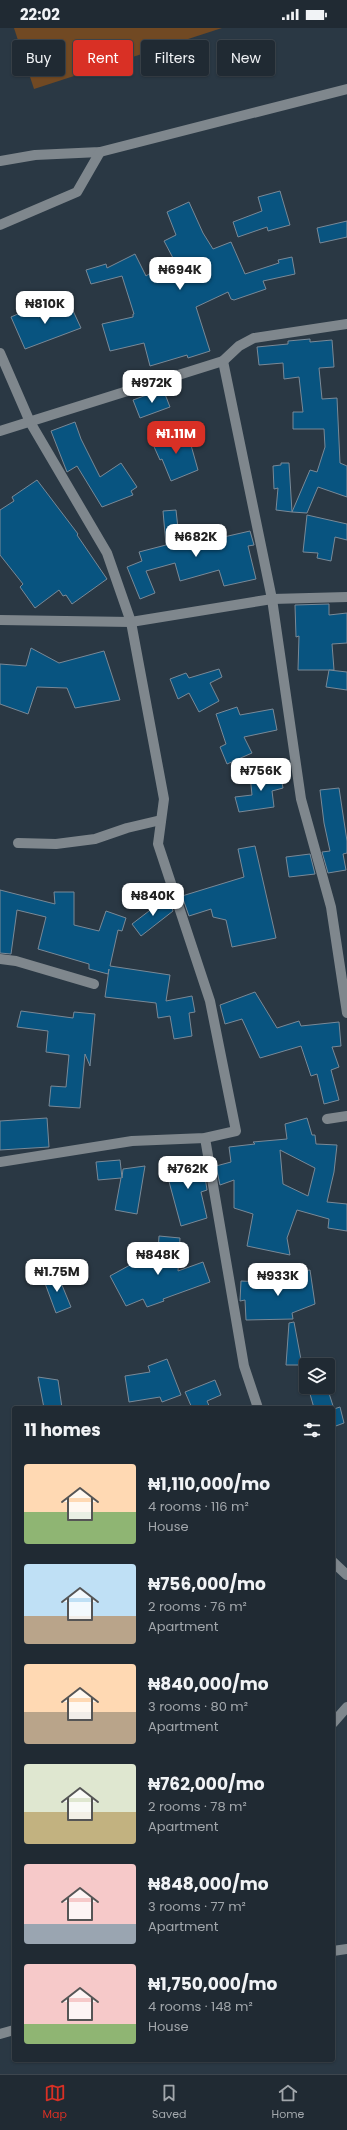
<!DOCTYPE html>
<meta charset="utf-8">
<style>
body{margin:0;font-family:Poppins,sans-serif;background:#2d363f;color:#f1f3f6;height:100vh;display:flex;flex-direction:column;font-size:15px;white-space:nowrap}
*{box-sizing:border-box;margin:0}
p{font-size:13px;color:#a2a7ac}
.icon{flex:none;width:22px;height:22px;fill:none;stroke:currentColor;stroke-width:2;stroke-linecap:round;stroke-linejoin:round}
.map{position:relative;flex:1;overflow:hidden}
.drawer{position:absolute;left:12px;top:1378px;width:323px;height:656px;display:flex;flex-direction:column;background:#202a33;border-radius:4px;box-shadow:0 1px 3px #0004,0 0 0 1px #3d464e}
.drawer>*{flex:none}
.top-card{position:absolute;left:12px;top:12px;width:323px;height:36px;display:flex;gap:8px}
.buttons{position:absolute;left:299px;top:1330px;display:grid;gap:8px}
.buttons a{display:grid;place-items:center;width:36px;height:36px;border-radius:4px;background:#202a33;box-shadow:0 1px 3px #0004,0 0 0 1px #3d464e;font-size:20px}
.price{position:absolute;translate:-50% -34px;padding:0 9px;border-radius:8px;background:#fff;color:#222;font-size:13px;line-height:26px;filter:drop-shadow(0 1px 2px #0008)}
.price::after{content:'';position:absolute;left:50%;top:24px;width:12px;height:9px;margin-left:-6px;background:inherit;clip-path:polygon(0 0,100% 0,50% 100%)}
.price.active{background:#d93025;color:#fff}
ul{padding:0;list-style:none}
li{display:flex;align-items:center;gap:12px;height:100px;padding:0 12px}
li span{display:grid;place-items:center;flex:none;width:112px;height:80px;border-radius:4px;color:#555}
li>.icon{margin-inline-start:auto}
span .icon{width:48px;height:48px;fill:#fffc;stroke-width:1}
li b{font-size:17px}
h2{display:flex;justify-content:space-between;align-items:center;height:48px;padding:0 12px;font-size:17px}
.chip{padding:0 14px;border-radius:4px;background:#202a33;box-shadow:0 1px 3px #0004,0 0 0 1px #3d464e;font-size:14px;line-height:36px}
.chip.active{background:#d93025;color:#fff}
.status{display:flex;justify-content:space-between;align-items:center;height:28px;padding:0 20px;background:#202a33;direction:ltr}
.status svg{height:11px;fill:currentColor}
.tab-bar{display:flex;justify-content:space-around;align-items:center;height:56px;border-top:1px solid #3d464e;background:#202a33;font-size:11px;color:#a2a7ac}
.tab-bar a{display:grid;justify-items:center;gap:2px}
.tab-bar .active{color:#d93025}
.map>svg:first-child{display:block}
.green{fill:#714923}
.building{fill:#085480;stroke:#798997;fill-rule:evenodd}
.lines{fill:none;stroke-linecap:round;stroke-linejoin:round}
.minor{stroke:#7f878d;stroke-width:10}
</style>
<div class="status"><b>22:02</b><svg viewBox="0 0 49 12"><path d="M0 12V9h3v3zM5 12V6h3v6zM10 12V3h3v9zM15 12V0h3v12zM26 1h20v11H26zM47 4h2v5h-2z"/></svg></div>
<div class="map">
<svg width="347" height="2046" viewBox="0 0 347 2046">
<rect width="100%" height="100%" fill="#2a3844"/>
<!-- green -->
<path class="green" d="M14,0h208l-188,61z"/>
<!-- building -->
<g class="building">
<path d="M280,163l10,34 -22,6 -1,-4 -29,10 -5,-15 29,-11 -4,-14z"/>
<path d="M189,174l14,31 10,16 18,-7 14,32 34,-11 -1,-3 14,-3 3,17 -32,7 3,8 -32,11 -3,-1 -3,-7 -32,15 14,44 -22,7 -1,-3 -37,11 -6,-23 -34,8 -8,-27 31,-7v-3h1l-12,-38 -31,8 -5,-14 20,-6 1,4 28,-14 11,22 27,-18 -9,-17 12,-6 -9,-23z"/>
<path d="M347,193v16l-27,6 -3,-15z"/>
<path d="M69,274l12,26 -56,21 -14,-32 23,-10 4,10z"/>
<path d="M310,311v3l22,-2 2,27 -15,1 3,31 15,-1 3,65 7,3v31l-29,-10 -11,26 -15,-1 18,-42 7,2 8,-25 -1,-18h-31v-17h10l-4,-35 -15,2 -1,-16 -24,2 -2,-18 31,-3v-3z"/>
<path d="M163,361l7,18 -30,11 -7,-18z"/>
<path d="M75,394l6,17 19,38 21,-14 16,24 -6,4 2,4 -31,12 -25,-41 -10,6 -16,-41z"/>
<path d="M187,403l11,39 -27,11 -9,-22 -2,1 -9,-20z"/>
<path d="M281,435h8l3,49 -16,-2 2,-22 -4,1 -1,-23 8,-1z"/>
<path d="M37,452l41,54 -1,1 30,44 -35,25 -6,-9 -3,1 -4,-6 -24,18 -15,-21 3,-3 -23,-29v-45l14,-9 -2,-4z"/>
<path d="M176,482l4,37 70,-16 4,14 -6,1 8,33 -32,7 -5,-16 -39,11 -5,-18 -29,8 9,22 -15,6 -13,-32 15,-6 -3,-9 27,-7 -3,-34z"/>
<path d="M307,487l40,9v16l-12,-3 -4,24 -14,-3 1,-5 -15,-1z"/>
<path d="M329,576v11l18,-2v30l-15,1 2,26h-36l1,-34 -3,1 -1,-32z"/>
<path d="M31,620l28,15 45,-12 16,49 -45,8 -8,-20 -30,-1 -9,27 -28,-10v-40l26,2z"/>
<path d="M219,641l3,8 -12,6 9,18 -20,11 -10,-19 -11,6 -8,-20 16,-6 3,5z"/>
<path d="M329,642l18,2v18l-21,-3z"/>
<path d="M237,679l3,8 33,-6 4,21 -33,7 8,16 -25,11 -7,-17 6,-3 -10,-30z"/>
<path d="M280,744l3,16 -11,3 2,16 -35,5 -4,-15 17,-2 -2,-20z"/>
<path d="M339,760l8,53v12l-4,1 3,16 -18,3 -6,-21 8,-1 -6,-28 -4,-33z"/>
<path d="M255,818l21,92 -44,9 -6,-27 -13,-3 -2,-8 -22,7 -7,-20 62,-19 -6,-28z"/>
<path d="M310,826l5,20 -26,3 -3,-20z"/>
<path d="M0,862l55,14 -1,-12h20v33l25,6 7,-20 20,7 -4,13 -4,-1 -8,36 60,9 -4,26 26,-5 3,16 -6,1 3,23 -18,3 -4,-23 -12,2 -2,-15 -51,-6 4,-28 -1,5 -19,-5v-5l-51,-15 8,-32 -29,-7 -6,44 -11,-1z"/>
<path d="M169,871l4,12 -32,25 -9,-12 30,-23z"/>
<path d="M255,964l22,36 22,-7 2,5 38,-4 2,24 -9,1 7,20 -8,3 8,30 -15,4 -7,-30 -6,2 -10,-30 -41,12 -18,-39 -17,5 -5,-19z"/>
<path d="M21,983l52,7 1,-6 21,2 -5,52 -5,-12 -5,54 -31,-2 2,-20 15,1 3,-32 -23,-3 2,-21 -31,-4z"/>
<path d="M47,1090l2,29 -49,3v-29z"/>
<path d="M307,1090l5,17h3l1,9 21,1 -3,27 -7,30 20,2v27l-19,-3 1,-9 -32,-9 -10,28 3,17 -43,-9 6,-32 -19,-6v-28l-14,5 -4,-19 15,-4 -2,-15 26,-3 -2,-2 34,-3 -2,-15zM280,1122l35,18 -7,28 -25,-12z"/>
<path d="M196,1130l3,10 3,-1 2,3 3,20 -6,2 6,26 -26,8 -17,-63z"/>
<path d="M120,1132l2,18 1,-9 22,-3 -8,48 -22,-4 6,-32 -23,2 -2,-18z"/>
<path d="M159,1208l21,2 -2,33 25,-9 7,20 -47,17 1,2 -17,6 -4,-8 -17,7 -16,-30 20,-11 -1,-3 29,-11z"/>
<path d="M310,1242l5,34 -23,9 1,6 -47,1 -1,-20 -5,1 1,-20 42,2 -1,-10z"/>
<path d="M57,1245l14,34 -15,6 -13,-35z"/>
<path d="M294,1294l8,43h-16l3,-42z"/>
<path d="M167,1331l14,36 -19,7 -2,-5 -31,5 -4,-26 25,-4 -2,-6z"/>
<path d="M38,1349l20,3 4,28h-18z"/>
<path d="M215,1352l6,15 -14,6 3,7h-18l-7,-16z"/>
<path d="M308,1359h19l7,22 6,-2 4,16 -11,4v-19h-19z"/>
</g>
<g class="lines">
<!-- minor -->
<g class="minor">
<path d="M0,133l35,-6 65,-3 247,-63"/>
<path d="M0,197l77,-33 23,-40"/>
<path d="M0,325l30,69 77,131 24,69 33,177 -6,45 52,157 26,130 -31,7 -73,3 -132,21"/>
<path d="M223,333l49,238 29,200 30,108 16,106"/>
<path d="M0,403l223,-70 16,-15 15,-8 93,-14"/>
<path d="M0,592l131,2 141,-23 75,-2"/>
<path d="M18,815l38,1 39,-5 32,-11 34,-8"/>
<path d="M0,931l16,2 78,23"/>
<path d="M327,1091l20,-3"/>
<path d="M205,1110l39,228 14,42"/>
<path d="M333,1534l14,13"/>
<path d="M333,1695l14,-16"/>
<path d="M333,1923l14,-2"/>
<path d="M0,2006l14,-4"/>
</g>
</g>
</svg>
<div class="buttons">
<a><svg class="icon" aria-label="layers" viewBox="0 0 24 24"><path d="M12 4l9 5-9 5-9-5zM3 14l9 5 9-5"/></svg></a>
</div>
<b class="price" style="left:180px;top:263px">₦694K</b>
<b class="price" style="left:45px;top:297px">₦810K</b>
<b class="price" style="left:152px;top:376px">₦972K</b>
<b class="price active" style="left:176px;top:427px">₦1.11M</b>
<b class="price" style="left:196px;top:530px">₦682K</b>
<b class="price" style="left:261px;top:764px">₦756K</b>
<b class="price" style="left:153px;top:889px">₦840K</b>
<b class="price" style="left:188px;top:1162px">₦762K</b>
<b class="price" style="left:158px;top:1248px">₦848K</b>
<b class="price" style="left:57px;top:1265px">₦1.75M</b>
<b class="price" style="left:278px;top:1269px">₦933K</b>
<div class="top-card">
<a class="chip">Buy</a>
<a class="chip active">Rent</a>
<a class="chip">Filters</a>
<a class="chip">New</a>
</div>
<section class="drawer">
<h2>11 homes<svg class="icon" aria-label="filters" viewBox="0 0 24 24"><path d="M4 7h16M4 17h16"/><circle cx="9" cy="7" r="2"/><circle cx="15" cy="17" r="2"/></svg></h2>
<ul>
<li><span style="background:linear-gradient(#ffd9b3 60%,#8fb573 0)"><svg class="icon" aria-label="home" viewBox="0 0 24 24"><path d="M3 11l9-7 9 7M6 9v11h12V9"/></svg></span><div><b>₦1,110,000/mo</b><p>4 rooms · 116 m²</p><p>House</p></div></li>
<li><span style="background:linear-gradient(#bfe0f5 65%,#b9a48a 0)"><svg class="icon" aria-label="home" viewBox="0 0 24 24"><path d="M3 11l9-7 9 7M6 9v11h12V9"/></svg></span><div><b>₦756,000/mo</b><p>2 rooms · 76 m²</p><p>Apartment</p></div></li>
<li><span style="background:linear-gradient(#ffd9b3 60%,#b9a48a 0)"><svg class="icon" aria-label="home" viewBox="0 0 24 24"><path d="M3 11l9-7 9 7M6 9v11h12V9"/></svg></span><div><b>₦840,000/mo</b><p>3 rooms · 80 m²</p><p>Apartment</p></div></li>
<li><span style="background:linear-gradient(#dfe7d0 60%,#c2b280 0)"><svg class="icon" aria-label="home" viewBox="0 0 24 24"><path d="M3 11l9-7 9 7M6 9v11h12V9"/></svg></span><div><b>₦762,000/mo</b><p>2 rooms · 78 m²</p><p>Apartment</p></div></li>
<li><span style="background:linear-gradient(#f6c9c9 75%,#9aa5b1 0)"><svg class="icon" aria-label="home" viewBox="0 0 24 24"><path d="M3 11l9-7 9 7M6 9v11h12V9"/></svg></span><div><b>₦848,000/mo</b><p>3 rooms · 77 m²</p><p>Apartment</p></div></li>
<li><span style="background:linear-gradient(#f6c9c9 75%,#8fb573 0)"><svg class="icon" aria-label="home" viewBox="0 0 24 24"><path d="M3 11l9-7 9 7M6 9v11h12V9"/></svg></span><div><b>₦1,750,000/mo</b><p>4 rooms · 148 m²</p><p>House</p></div></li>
</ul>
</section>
</div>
<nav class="tab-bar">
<a class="active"><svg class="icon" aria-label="map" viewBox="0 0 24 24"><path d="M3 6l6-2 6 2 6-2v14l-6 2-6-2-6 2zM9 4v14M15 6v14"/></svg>Map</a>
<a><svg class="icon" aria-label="saved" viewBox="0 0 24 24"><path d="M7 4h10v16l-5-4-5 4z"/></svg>Saved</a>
<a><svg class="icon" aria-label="home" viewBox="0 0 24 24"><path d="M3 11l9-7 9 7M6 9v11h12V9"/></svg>Home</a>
</nav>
